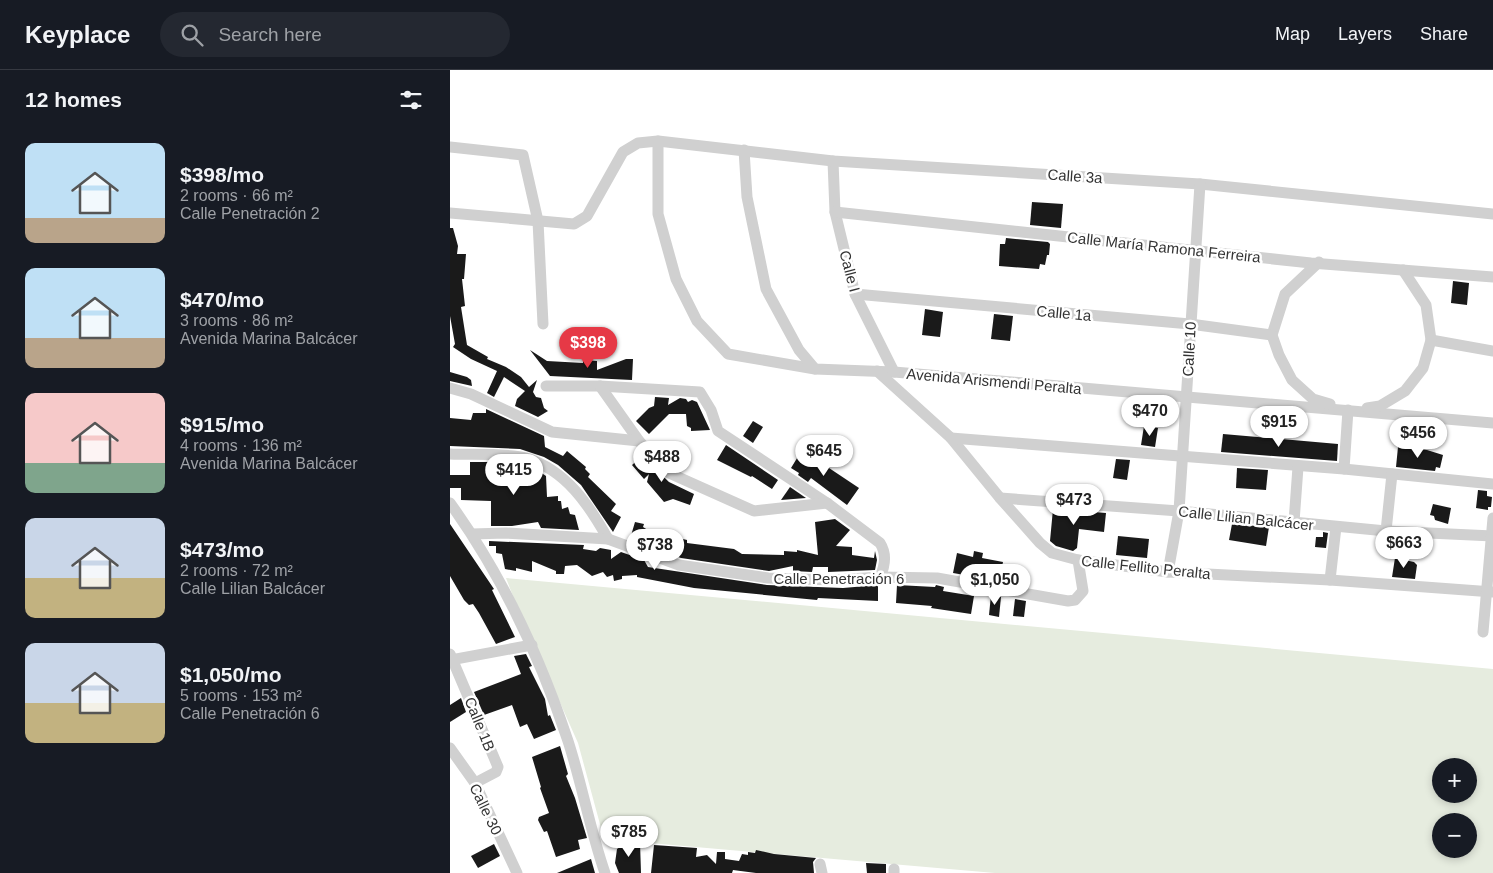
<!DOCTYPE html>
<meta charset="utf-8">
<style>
body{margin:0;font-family:Helvetica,sans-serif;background:#242831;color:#f1f3f6;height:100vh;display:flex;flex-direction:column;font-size:19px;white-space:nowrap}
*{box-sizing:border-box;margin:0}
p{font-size:16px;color:#9ea1a6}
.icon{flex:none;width:28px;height:28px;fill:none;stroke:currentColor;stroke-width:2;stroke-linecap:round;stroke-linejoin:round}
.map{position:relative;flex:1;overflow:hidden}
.details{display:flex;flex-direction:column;background:#171b24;width:450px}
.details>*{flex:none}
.buttons{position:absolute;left:982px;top:688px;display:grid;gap:10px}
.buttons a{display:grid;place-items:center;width:45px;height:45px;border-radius:50%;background:#171b24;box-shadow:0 2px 8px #0003;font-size:25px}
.price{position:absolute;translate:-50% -42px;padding:0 11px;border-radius:18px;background:#fff;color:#222;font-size:16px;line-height:32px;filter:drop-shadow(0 1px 2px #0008)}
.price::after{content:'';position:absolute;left:50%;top:30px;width:15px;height:11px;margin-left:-8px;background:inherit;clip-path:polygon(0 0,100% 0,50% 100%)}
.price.on{background:#e63946;color:#fff}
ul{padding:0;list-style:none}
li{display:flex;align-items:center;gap:15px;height:125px;padding:0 25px}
li span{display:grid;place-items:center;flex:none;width:140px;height:100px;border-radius:10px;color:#555}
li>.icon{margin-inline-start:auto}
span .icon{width:60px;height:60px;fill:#fffc;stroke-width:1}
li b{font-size:21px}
h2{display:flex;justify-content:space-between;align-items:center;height:60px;padding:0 25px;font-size:21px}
header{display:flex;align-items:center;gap:30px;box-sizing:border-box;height:70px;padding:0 25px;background:#171b24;border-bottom:1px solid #363941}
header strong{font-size:24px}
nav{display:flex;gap:28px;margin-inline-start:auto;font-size:18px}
.search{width:350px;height:45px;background:#242831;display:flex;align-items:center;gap:12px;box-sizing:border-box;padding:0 18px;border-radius:28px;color:#9ea1a6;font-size:19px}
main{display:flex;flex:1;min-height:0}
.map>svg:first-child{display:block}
.green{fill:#e6ecdf;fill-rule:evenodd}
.building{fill:#1a1a1a}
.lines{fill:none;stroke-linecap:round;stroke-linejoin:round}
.minor{stroke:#d0d0d0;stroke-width:11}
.labels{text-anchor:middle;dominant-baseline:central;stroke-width:5;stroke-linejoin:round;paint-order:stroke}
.street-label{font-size:15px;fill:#333;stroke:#fff}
</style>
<header>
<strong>Keyplace</strong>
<div class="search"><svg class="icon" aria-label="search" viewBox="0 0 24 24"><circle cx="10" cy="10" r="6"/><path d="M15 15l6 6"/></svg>Search here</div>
<nav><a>Map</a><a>Layers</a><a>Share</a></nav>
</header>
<main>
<section class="details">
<h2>12 homes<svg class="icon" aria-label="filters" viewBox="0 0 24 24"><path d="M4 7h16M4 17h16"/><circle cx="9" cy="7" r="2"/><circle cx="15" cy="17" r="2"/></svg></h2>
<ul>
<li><span style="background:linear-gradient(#bfe0f5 75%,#b9a48a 0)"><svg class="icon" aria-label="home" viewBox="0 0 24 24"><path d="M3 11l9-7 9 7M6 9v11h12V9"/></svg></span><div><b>$398/mo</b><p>2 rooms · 66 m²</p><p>Calle Penetración 2</p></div></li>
<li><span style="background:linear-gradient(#bfe0f5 70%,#b9a48a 0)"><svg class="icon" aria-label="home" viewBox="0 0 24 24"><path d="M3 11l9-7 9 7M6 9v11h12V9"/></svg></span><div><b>$470/mo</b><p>3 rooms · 86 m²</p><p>Avenida Marina Balcácer</p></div></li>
<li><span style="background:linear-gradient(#f6c9c9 70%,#7fa58c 0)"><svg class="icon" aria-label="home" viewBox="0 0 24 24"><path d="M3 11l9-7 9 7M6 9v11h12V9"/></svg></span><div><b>$915/mo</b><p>4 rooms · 136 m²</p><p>Avenida Marina Balcácer</p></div></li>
<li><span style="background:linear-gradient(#c9d6e8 60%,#c2b280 0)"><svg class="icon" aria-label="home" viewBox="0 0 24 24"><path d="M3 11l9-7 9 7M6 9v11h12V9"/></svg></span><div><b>$473/mo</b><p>2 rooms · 72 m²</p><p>Calle Lilian Balcácer</p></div></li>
<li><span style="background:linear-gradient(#c9d6e8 60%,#c2b280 0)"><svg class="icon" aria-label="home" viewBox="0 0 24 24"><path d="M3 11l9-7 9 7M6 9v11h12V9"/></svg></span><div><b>$1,050/mo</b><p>5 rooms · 153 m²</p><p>Calle Penetración 6</p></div></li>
</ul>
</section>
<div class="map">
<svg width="1043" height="803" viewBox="0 0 1043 803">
<rect width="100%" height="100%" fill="#fff"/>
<!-- green -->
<path class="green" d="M56,508l987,91v204h-498l-391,-34 -26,-96 -40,-90 -6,-8zM991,696h28v28h-28zM991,751h28v28h-28z"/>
<!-- building -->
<g class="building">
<path d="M582,132l31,2 -2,24 -31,-3z"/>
<path d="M0,158h3l5,18 -1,8h9l-2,25h-2l3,27 -4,1 6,38 21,12 -1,2 19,8 15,10 8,10 8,-7 -4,12 3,5 5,1 3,10 4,3 -10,6 -23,-11 2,-7 8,-8 -21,-14 -10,20 -7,-4 10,-22 -26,-12 -18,-12 2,-3 -5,-28z"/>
<path d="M556,168l42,4 2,2 -1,11h-2l-2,10 -5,-1 -1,5 -40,-3 1,-22h5z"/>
<path d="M1003,211l16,2 -2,22 -16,-2z"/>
<path d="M475,239l18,3 -3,25 -18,-2z"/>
<path d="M544,244l19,2 -3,25 -19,-2z"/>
<path d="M80,280l17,11 36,2v-3l14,1v9l29,-11h7l-1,21 -82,-4z"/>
<path d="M0,302l17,5 4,3 1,6 -22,-5z"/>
<path d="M205,327l14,1 -1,7 12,-7 6,1 2,3 4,-2 5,2 13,28 -19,1v-3l-4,-2 -1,-12h-17l-20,20 -13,-13 13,-13 5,-2z"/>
<path d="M36,339l58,27 1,11 18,9 4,-5 19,16 -1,2 5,5 -2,3 28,27 -5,7 10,6 -8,15 -32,-47 -23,-20 -14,-8 -24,-8 -70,-3v-28l21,2 2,-7h13z"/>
<path d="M303,351l10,6 -10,16 -10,-7z"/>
<path d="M694,356l14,2 -3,19 -14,-2z"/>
<path d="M773,364l115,10 -1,17 -116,-9z"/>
<path d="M276,375l52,35 -6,9 -20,-13 -1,1 -34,-17z"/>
<path d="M948,377l29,3 16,5 -3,13 -4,-1 -1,4 -39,-4z"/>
<path d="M352,380l57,38 -12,17 -36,-27 -3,4 -10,-7 1,-2 -8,-5z"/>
<path d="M192,386l27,26 25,12 -4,11 -17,-6 -9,3 -17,-20 2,-8 -5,5 -12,-14z"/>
<path d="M666,389l14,1 -3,20 -14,-2z"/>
<path d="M20,392h28v2l20,5 -2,2 24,1 6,4 1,21 11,-1v5h3l1,8 6,-2 2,7 5,1 4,15 -38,-2 -3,-6 -26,4h-21v-25l-30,-1v-12h-11v-13h20z"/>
<path d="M787,398l31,2 -2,20 -30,-2z"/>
<path d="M340,417l16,11 -25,2z"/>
<path d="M1028,420l9,1v5l5,1 -1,10h-3v3l-12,-2z"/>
<path d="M983,434l18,4 -3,16 -13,-4 -1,-4 -4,-1z"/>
<path d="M603,439l53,4 -2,19 -25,-3 -2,19 -4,3 -17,-5 -6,-5z"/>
<path d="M385,449l15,11 -14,16 16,1v8l22,3 1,-7 2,9 -2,10 -47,2v-5h-15l-1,5 -19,-1v-5l-24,5 -88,-13 -51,-19 5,-17 9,2 -1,3 19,12 1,-6 15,10 1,-5 8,2v3l47,6 8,5 42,1v-4l13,1v-2l21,5 -3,-33z"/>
<path d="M0,454l44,65 -2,1 23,47 -19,7 -17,-31 -6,-9 -4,1 -5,-5 -14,-24z"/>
<path d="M782,454l37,3 -3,19 -37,-6z"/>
<path d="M873,462l5,1 -2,15 -11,-1 1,-10h7z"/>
<path d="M668,466l31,3 -2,19 -31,-3z"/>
<path d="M39,471l95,4 -1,4 13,2 4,-3 11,2v9l10,-7 23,8 4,7 119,18 76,3 35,-3v16l-60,-3 -1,2 -123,-12 -57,-11v-2l-15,1v3l-8,2 -1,-6 -6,2 -4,-5 -11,4 -15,-11 -12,1 -1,8h-8v-3l-24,-10v11l-16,-4v3l-11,-2 -3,-15 -6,-1v-7h-7z"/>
<path d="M524,481l9,2 -1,5 21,4 -4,19 -46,-8 4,-20 16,4z"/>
<path d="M945,488l19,4 3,3 -2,14 -23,-2z"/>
<path d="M447,515l38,2 1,-2 8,2 -1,4 31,5 -3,18 -40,-6 1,-2 -36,-3z"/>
<path d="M541,525l10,2 -2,20 -10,-2z"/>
<path d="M565,529l11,2 -2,16 -11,-1z"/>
<path d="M76,584l6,12 -3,1 16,32 3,17 2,-1 6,15 -22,9 -7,-15 -7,3 -8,-22 -28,10 -10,-23 47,-18 -7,-18z"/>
<path d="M11,628l5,14 -16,10v-17z"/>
<path d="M110,676l8,28 -2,2 9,22 12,40 -9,2 2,9 -24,8 -9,-26 -3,1 -6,-12 1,-3 10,-4 -9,-25 1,-1 -9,-30z"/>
<path d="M168,772h22l1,31h-22l-4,-10 2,-14 3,-2z"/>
<path d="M44,774l6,12 -22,12 -7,-12z"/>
<path d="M204,775l43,3 -1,9 11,-2 9,9 1,-12h8v7l14,2 3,-7 6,1v-3l7,1 1,-3 18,4 42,4 -3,4 1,11h-58l-23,-3 -1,3h-81z"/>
<path d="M141,789l4,14h-38z"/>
<path d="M416,793l20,1v9h-19z"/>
</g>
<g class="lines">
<!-- minor -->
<g class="minor">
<path d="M208,71v73l18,65 21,42 31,33 87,15 79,3 599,51"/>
<path d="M0,77l73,8 15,66 5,103"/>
<path d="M294,80l3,47 19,92 33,61 16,19"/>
<path d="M383,91l2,51 20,82 39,78"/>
<path d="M385,142l476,51 182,14"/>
<path d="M0,143l124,11 13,-8 36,-64 15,-9 20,-2 175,20 367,23 293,30"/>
<path d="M869,192l-34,32 -13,41 7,20 13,25 21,19 17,5"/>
<path d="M405,224l335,30 82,11"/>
<path d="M981,270l62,11"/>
<path d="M427,301l74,67 49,60 40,45 12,10 26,7 90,12 162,8 163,12"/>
<path d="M96,316h54l100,6 11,18 7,21 109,72 53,40c7,11 5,23 0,34"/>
<path d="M150,316l39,55 30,32 85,38 73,-8"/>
<path d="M0,318l21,6 81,38 87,9"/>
<path d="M917,338l13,-2 25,-15 18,-23 8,-28 -5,-35 -23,-35"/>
<path d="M501,368l393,31 149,15"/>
<path d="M0,384c19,1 60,-1 76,4 40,12 63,47 82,81"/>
<path d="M894,399l4,-59"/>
<path d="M550,428l179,13 207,20 107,5"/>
<path d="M0,433c52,72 90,154 118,238 14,43 22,89 37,132"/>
<path d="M844,452l4,-55"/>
<path d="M936,461l6,-57"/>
<path d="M22,464l34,-1 102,6 71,26 89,13 67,2 45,-3 57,1 131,23 7,-1 8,-9 -5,-31"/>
<path d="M718,502l11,-61 21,-327"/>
<path d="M880,510l6,-53"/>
<path d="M1033,562l10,-114"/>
<path d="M0,584l48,113 -2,5 -21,11"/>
<path d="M0,590l82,-15"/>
<path d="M0,678l25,35 42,90"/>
<path d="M370,794l2,9"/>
<path d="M444,799v4"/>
</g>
</g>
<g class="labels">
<!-- street labels -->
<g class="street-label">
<text transform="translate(625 106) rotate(4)">Calle 3a</text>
<text transform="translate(714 177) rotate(6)">Calle María Ramona Ferreira</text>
<text transform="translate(400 201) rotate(75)">Calle I</text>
<text transform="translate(614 243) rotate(5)">Calle 1a</text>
<text transform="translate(739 279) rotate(-87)">Calle 10</text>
<text transform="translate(544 311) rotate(5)">Avenida Arismendi Peralta</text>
<text transform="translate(796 448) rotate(6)">Calle Lilian Balcácer</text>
<text transform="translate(696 497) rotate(6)">Calle Fellito Peralta</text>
<text x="389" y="508">Calle Penetración 6</text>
<text transform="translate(30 654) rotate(68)">Calle 1B</text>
<text transform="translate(36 739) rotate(64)">Calle 30</text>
</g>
</g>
</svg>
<div class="buttons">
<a>+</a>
<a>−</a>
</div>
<b class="price on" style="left:138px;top:299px">$398</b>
<b class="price" style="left:700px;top:367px">$470</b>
<b class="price" style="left:829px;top:378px">$915</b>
<b class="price" style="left:968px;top:389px">$456</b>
<b class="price" style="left:374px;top:407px">$645</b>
<b class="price" style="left:212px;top:413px">$488</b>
<b class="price" style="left:64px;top:426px">$415</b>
<b class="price" style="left:624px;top:456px">$473</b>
<b class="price" style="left:954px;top:499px">$663</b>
<b class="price" style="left:205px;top:501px">$738</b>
<b class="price" style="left:545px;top:536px">$1,050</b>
<b class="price" style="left:179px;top:788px">$785</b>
</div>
</main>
